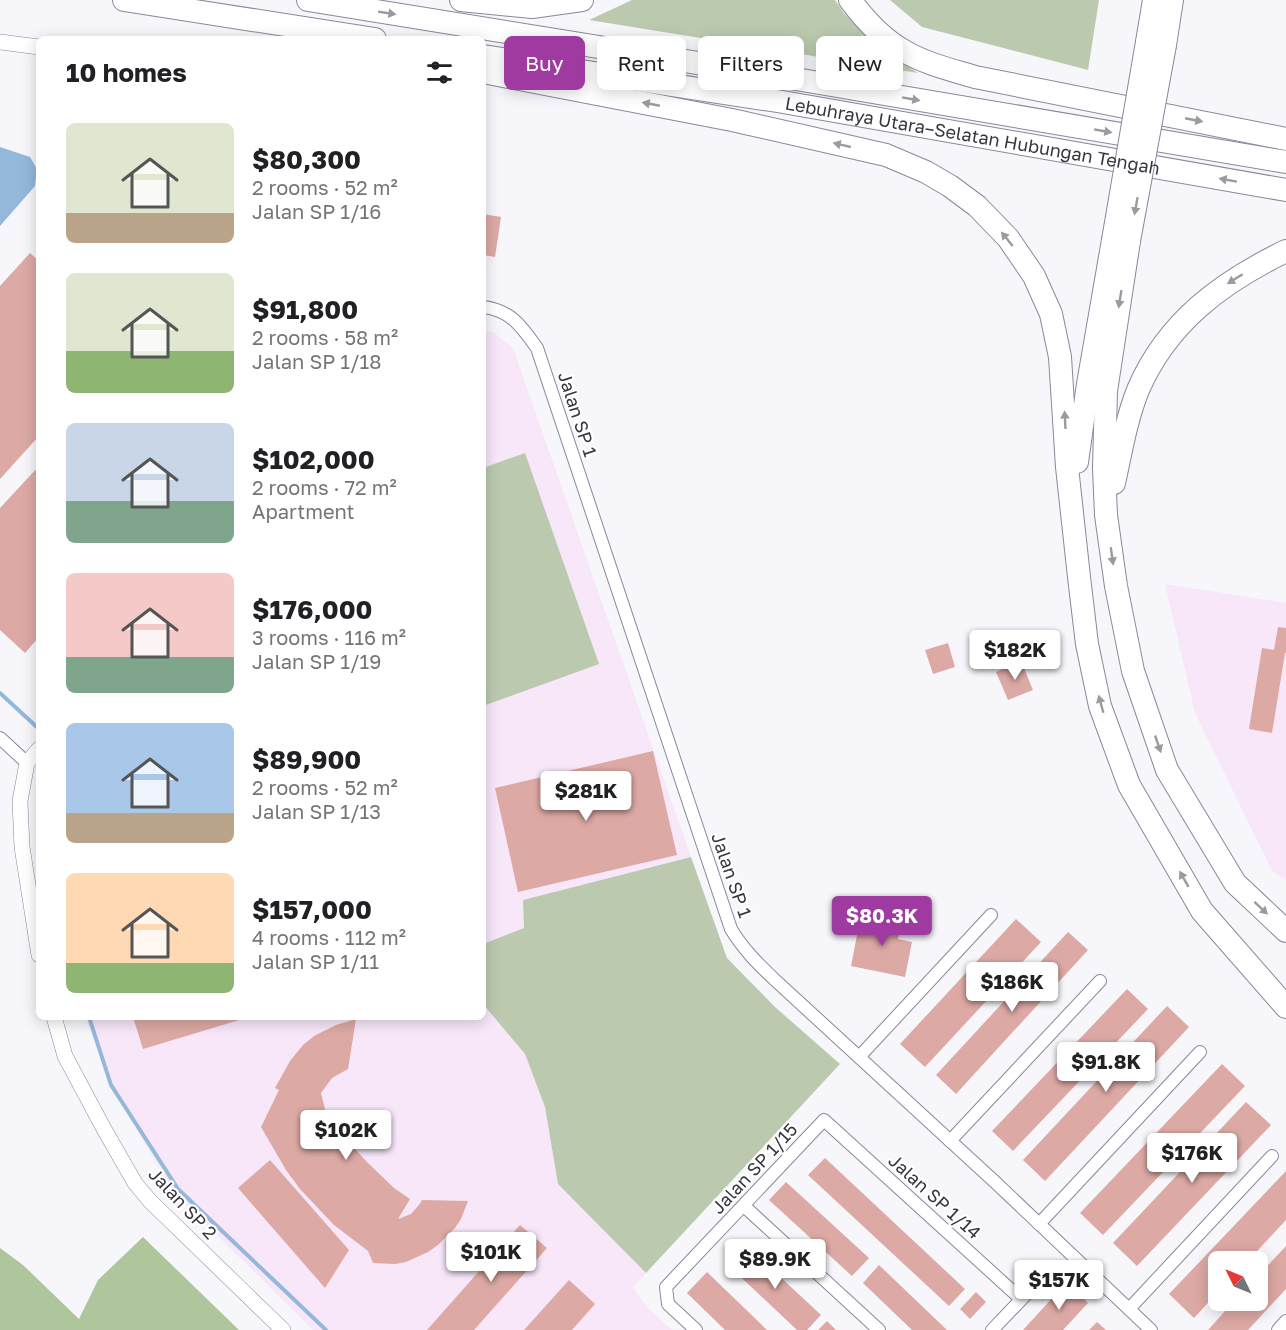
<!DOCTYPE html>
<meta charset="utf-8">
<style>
body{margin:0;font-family:"Golos Text",sans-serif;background:#f6f6f6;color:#202124;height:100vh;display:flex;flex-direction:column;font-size:22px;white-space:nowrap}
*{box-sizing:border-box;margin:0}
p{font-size:20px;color:#757577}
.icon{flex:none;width:33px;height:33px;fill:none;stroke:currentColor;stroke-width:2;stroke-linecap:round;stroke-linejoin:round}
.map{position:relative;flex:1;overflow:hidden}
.sheet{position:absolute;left:36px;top:36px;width:450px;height:984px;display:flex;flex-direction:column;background:#fff;border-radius:9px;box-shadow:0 3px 15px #0003}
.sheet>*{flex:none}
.hud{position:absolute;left:504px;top:36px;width:570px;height:54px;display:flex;gap:12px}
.needle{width:39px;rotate:313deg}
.fabs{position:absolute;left:1208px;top:1251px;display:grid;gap:12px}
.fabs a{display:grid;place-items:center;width:60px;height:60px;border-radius:9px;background:#fff;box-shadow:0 3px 15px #0003;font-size:30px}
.price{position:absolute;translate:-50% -51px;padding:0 14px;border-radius:6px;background:#fff;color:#222;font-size:20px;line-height:39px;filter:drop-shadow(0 2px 3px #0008)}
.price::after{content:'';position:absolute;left:50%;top:36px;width:18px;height:14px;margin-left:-9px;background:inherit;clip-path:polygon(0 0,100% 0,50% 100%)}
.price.current{background:#9f3ba0;color:#fff}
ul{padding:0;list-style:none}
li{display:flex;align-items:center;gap:18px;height:150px;padding:0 30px}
li span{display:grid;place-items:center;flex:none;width:168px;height:120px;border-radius:9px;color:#555}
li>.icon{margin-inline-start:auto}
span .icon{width:72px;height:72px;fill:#fffc;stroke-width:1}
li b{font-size:26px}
h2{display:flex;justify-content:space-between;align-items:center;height:72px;padding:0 30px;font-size:26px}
.pill{padding:0 21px;border-radius:9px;background:#fff;box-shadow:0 3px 15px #0003;font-size:21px;line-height:54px}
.pill.current{background:#9f3ba0;color:#fff}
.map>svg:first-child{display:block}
.education{fill:#f7e7f9}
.green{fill:#bbcaaf}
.forest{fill:#afc59c}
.water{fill:#94b8da}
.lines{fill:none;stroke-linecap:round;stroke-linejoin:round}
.stream{stroke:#94b8da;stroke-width:4}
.building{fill:#dda9a4}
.minor-casing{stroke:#89879b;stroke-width:14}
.tertiary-casing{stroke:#89879b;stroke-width:16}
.motorway-casing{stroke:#89879b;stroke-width:24}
.minor{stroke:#fff;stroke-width:12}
.tertiary{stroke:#fff;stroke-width:15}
.motorway{stroke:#fff;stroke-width:22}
.motorway-bridge-casing{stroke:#89879b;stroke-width:24;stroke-linecap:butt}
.motorway-bridge{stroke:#fff;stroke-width:22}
.oneway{fill:#9b9a9f}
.labels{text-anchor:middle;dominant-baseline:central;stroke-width:4.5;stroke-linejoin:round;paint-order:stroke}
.street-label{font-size:18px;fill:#37363f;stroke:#fff}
</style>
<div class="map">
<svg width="1286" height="1330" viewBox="0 0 1286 1330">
<rect width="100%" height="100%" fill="#f7f7fb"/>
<!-- education -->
<g class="education">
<path d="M483,332h10l20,16 178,509 -168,43 2,28 -42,16z"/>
<path d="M1165,584l121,19v277l-14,-9 -77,-158z"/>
<path d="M483,1004l42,50 20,53 13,77 88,89 -13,15 16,21 23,21h-359l-139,-137 -64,-109 -25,-67h398z"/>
</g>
<!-- green -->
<g class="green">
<path d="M632,0h203l8,12 25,27 50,34 -329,-53z"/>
<path d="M890,0h209l-11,70 -166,-43z"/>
<path d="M525,453l74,211 -116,42v-238z"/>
<path d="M691,857l36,101 48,49 65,57 -194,209 -88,-89 -13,-77 -20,-53 -42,-50v-60l41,-16 -1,-28z"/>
</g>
<!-- forest -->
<path class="forest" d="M143,1237l96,93h-239v-82l23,17 56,54 19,-39z"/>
<!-- water -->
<path class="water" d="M0,147l30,10 7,12 -2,17 -35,40z"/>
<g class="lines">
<!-- stream -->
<g class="stream">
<path d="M0,693l39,36"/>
<path d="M89,1017l22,68 67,104 148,141"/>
</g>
</g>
<!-- building -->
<g class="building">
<path d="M483,214l18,3 -6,40 -12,-2z"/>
<path d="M30,253l9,8v175l-39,43v-193z"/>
<path d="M39,466v171l-14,16 -25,-23v-122z"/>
<path d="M1278,627l8,1v25h-1l-13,80 -23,-4 13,-81 12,2z"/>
<path d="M948,643l7,24 -22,7 -8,-24z"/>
<path d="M1021,661l12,29 -25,10 -12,-28z"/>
<path d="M653,751l24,104 -159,37 -23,-104z"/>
<path d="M875,913l27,5 -4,21 14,3 -7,35 -54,-11 7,-36 13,2z"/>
<path d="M1016,919l25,23 -116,125 -25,-23z"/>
<path d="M1068,932l20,18 -132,144 -20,-19z"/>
<path d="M1127,989l21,20 -135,142 -21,-20z"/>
<path d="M1167,1006l22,21 -144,154 -22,-21z"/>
<path d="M133,1017h112l1,1 -103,31z"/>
<path d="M356,1019l-8,50 -16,9 -11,15 6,24 6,-2 21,33 13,14 27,26 16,11 -12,20 13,-5 8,-9 3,-5 46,1 -7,18 -6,9 -17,17 -10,7 -22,10 -11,2 -22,-1 -5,-12 -34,-26 -34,-36 -14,-19 -25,-43 18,-37 -4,-2 15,-27 13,-16 11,-9 22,-11z"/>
<path d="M1222,1064l23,22 -142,149 -23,-22z"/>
<path d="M1246,1102l25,23 -134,141 -24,-23z"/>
<path d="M825,1158l140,131 -16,17 -141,-131z"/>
<path d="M270,1160l79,90 -24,38 -87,-100z"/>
<path d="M1286,1171v49l-39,42h-29v30l-24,26 -25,-24z"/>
<path d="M786,1182l83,76 -17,18 -83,-76z"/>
<path d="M520,1225l27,23 -73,82h-47z"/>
<path d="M747,1246l74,69 -14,15h-10l-68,-64z"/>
<path d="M1286,1246v43l-38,41h-40l27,-30h22v-23z"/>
<path d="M879,1265l68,65h-35l-49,-47z"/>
<path d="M707,1272l60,58h-42l-38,-37z"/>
<path d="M569,1280l26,24 -23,26h-48z"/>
<path d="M1067,1282l21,21 -25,27h-40z"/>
<path d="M976,1292l10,10 -16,17 -10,-10z"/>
<path d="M827,1321l9,9h-18z"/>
<path d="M1097,1322l9,8h-17z"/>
</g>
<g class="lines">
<defs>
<g id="minor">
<path d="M483,307c28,3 39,20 54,41l194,581c12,20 27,35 44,51l220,202 156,148"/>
<path d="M0,738l27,25"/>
<path d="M859,1057l132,-142"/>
<path d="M950,1141l150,-160"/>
<path d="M744,1206l135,124"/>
<path d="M1039,1224l161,-172"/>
<path d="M1129,1309l143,-153"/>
<path d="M696,1330l-28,-26 -2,-17 158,-167 197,179"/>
<path d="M992,1330l50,-52"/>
<path d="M1278,1330l8,-9"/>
</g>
<g id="tertiary">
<path d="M0,42l39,5"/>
<path d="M39,749l-12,14 -7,38 2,46 17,108"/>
<path d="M54,1017l11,39 39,73 31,54 15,18 133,129"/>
</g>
<g id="motorway">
<path d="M124,0l251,39"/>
<path d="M308,0l476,77 502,85"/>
<path d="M461,0l71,7 50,-7"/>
<path d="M850,0c15,20 32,39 54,51 22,13 48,19 71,26l311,62"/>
<path d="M1147,42l7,-42"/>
<path d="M1165,45l7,-45"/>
<path id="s1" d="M483,56l294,45 509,89"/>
<path d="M483,72l249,48 154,35 40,17 24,14 27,20 31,32 26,38 17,38 9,43 7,110 12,110 8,67 13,62 29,79 73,126 84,96"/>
<path d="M1129,241l-23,150 -2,77 2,47 10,71 17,85 34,99 68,113 51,48"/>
<path d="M1077,462l11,-78 25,-144"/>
<path d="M1114,483c7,-31 12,-63 24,-93 29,-68 84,-108 148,-139"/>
</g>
</defs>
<!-- minor casing -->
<use href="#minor" class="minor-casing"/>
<!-- tertiary casing -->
<use href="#tertiary" class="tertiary-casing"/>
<!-- motorway casing -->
<use href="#motorway" class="motorway-casing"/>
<!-- minor -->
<use href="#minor" class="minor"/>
<!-- tertiary -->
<use href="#tertiary" class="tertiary"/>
<!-- motorway -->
<use href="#motorway" class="motorway"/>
<defs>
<g id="motorway-bridge">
<path d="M1113,240l34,-198"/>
<path d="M1129,241l36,-196"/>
</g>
</defs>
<!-- motorway-bridge casing -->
<use href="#motorway-bridge" class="motorway-bridge-casing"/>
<!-- motorway-bridge -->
<use href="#motorway-bridge" class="motorway-bridge"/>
</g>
<!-- one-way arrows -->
<defs><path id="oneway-solid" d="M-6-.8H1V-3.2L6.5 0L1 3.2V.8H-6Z" transform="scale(1.5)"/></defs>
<g class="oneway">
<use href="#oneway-solid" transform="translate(387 13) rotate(9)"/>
<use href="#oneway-solid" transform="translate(911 99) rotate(10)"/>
<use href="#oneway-solid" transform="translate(651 104) rotate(-169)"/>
<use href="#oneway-solid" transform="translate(1194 120) rotate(11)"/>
<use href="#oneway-solid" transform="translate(1103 131) rotate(10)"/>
<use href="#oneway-solid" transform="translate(842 145) rotate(-167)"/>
<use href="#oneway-solid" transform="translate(1228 180) rotate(-170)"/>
<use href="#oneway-solid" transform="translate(1136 206) rotate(100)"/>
<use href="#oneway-solid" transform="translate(1007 239) rotate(-129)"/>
<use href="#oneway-solid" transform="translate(1235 279) rotate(148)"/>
<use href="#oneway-solid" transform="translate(1120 299) rotate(99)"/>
<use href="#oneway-solid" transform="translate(1065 420) rotate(-93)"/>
<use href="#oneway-solid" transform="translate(1112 556) rotate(82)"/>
<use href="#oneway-solid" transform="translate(1101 704) rotate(-105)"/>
<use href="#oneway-solid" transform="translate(1158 744) rotate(71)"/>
<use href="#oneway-solid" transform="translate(1184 879) rotate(-120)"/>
<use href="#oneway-solid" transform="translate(1261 908) rotate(43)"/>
</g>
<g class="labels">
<!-- street labels -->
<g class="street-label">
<text stroke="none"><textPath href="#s1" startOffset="496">Lebuhraya Utara–Selatan Hubungan Tengah</textPath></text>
<text transform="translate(578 414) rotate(72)">Jalan SP 1</text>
<text transform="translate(732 875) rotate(71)">Jalan SP 1</text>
<text transform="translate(754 1168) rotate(-47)">Jalan SP 1/15</text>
<text transform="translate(935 1196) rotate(42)">Jalan SP 1/14</text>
<text transform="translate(183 1203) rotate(47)">Jalan SP 2</text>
</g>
</g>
</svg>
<div class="fabs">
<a><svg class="needle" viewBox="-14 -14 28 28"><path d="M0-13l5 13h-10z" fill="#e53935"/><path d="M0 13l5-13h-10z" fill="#757577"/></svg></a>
</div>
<b class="price" style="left:1015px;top:681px">$182K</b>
<b class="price" style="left:586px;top:822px">$281K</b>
<b class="price current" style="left:882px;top:947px">$80.3K</b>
<b class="price" style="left:1012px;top:1013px">$186K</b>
<b class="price" style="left:1106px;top:1093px">$91.8K</b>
<b class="price" style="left:346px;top:1161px">$102K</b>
<b class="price" style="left:1192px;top:1184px">$176K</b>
<b class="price" style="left:491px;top:1283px">$101K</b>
<b class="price" style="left:775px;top:1290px">$89.9K</b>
<b class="price" style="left:1059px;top:1311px">$157K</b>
<div class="hud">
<a class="pill current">Buy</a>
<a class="pill">Rent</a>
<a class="pill">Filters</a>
<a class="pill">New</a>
</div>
<section class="sheet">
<h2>10 homes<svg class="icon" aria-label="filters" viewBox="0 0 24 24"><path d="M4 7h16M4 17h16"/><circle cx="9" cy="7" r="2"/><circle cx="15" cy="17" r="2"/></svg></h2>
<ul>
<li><span style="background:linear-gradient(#dfe7d0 75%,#b9a48a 0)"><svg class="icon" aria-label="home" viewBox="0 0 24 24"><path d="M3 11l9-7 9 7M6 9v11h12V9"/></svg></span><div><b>$80,300</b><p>2 rooms · 52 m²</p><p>Jalan SP 1/16</p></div></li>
<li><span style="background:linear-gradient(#dfe7d0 65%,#8fb573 0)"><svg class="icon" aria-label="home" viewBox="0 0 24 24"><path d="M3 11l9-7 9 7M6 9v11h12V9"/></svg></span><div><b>$91,800</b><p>2 rooms · 58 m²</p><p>Jalan SP 1/18</p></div></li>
<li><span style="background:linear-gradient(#c9d6e8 65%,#7fa58c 0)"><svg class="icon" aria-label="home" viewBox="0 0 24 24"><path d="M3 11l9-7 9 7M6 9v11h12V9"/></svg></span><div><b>$102,000</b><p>2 rooms · 72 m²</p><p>Apartment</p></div></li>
<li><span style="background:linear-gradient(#f6c9c9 70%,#7fa58c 0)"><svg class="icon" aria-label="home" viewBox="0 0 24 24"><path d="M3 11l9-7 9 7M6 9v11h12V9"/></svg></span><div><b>$176,000</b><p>3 rooms · 116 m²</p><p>Jalan SP 1/19</p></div></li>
<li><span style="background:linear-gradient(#a9c7e8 75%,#b9a48a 0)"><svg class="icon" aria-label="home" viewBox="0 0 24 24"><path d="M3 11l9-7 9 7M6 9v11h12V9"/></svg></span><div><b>$89,900</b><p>2 rooms · 52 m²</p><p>Jalan SP 1/13</p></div></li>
<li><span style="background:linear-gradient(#ffd9b3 75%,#8fb573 0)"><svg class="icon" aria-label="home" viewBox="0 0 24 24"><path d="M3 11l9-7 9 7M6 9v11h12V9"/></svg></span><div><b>$157,000</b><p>4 rooms · 112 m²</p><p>Jalan SP 1/11</p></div></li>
</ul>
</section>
</div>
